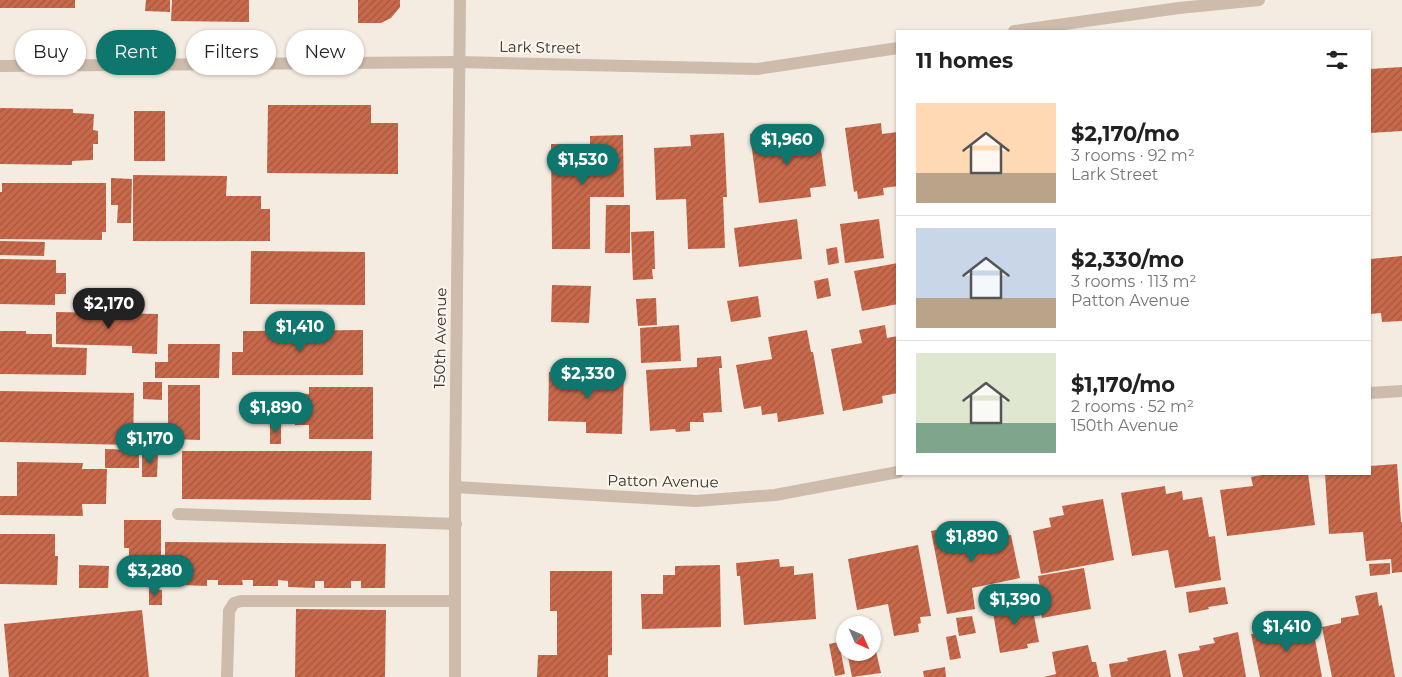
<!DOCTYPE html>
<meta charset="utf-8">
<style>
body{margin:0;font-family:Montserrat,sans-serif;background:#f2f2f2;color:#222;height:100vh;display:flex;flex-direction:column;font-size:19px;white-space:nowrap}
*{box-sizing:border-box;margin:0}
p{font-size:16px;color:#767676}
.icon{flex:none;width:28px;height:28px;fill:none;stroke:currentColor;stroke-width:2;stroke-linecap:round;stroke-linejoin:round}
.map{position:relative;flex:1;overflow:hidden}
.details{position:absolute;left:896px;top:30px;width:475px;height:445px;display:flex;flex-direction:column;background:#fff;border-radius:0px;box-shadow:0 1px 4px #0004}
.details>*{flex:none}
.hud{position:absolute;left:15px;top:30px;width:475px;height:45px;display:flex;gap:10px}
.needle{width:32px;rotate:135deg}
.tools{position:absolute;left:836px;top:616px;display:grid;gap:10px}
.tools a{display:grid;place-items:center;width:45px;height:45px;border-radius:50%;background:#fff;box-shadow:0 1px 4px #0004;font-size:25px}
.price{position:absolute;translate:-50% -42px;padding:0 11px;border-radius:18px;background:#0f766e;color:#fff;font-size:16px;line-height:32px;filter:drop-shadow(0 1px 2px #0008)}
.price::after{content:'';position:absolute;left:50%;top:30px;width:15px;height:11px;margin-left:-8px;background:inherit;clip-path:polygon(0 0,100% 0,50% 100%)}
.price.selected{background:#222;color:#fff}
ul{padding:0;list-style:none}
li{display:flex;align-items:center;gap:15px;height:125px;padding:0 20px}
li+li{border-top:1px solid #e0e0e0}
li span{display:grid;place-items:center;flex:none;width:140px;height:100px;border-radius:0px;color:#555}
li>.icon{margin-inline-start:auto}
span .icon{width:60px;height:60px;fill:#fffc;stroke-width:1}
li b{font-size:21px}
h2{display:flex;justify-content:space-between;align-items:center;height:60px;padding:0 20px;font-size:21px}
.tag{padding:0 18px;border-radius:22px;background:#fff;box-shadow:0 1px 4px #0004;font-size:18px;line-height:45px}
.tag.selected{background:#0f766e;color:#fff}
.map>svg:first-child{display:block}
.building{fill:url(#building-hatch)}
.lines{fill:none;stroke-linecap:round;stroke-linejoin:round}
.minor{stroke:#cdbbac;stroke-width:12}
.labels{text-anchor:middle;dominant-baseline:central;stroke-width:4.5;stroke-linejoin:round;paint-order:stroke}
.street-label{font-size:15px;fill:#3b302b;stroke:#fbf5ee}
</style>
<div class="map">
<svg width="1402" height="677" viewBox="0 0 1402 677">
<defs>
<pattern id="building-hatch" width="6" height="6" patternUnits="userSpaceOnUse" patternTransform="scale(1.25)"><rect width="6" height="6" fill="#c8694b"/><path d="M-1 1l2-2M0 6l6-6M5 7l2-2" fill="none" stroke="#a4573f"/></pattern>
</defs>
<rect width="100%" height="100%" fill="#f4ebe1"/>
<!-- building -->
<g class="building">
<rect x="0" y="0" width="75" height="8"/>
<path d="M146,0h24v12l-25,-1z"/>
<path d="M172,0h77v22l-78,-1z"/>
<path d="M358,0h42v7l-9,11 -10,5h-23z"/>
<path d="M1402,67v64l-32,2v-64z"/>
<path d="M268,105h103v18h27v51l-131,-1z"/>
<path d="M0,108l73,1v4l21,1 -1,16 5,1v13h-5v16l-21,1v4l-72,-1z"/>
<rect x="134" y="111" width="31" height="50"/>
<path d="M881,123l1,11 16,-2v54l-15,2 1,7 -26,4 -1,-8 -3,1 -9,-64z"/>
<path d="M776,130l1,4 18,-2v6l24,-3 7,51 -16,2 1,9 -52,6 -9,-69z"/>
<path d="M724,133l3,64h-4l2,51 -37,1 -2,-50 -30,1 -2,-52 37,-2 -1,-11z"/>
<path d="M623,135l1,62h-34v52h-38l-1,-105h39v-8z"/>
<path d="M133,175l94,1 -1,20h35v13h9v32h-137z"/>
<path d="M111,178l21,1 -1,44h-14l1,-18h-7z"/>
<path d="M2,183h104v49h-4v8l-102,-1v-47h2z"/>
<path d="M606,205h24v48h-25z"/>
<path d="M797,219l5,40 -63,8 -5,-39z"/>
<path d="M879,219l5,39 -39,5 -5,-39z"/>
<path d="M654,231l1,38h-3l1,10 -20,1 -2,-48z"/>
<path d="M0,241l45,1 -1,14 -44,-1z"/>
<path d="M837,247l2,16 -11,2 -2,-16z"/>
<path d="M251,251l114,1v53l-115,-1z"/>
<path d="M1402,256v65l-20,1 -1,-9 -11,1v-55z"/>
<path d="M0,259l56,1v13h10v21h-11v11l-55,-1z"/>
<path d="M898,263v41l-36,7 -8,-40z"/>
<path d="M828,278l3,18 -14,3 -3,-18z"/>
<path d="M552,285l39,1 -2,37 -38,-1z"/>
<path d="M100,288l11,1v17h-11z"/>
<path d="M758,296l3,21 -30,5 -4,-21z"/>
<path d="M656,298l1,27 -19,1 -2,-27z"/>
<path d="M56,312l102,2 -1,40 -25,-1v-7l-76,-2z"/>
<path d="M679,325l2,36 -40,2 -1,-35z"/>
<path d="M885,325l2,13 11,-2v57l-16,3 1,7 -40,8 -12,-62 31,-6 -3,-13z"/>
<path d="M363,330v45h-131v-23h11v-21z"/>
<path d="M807,330l4,22h2l11,62 -46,8 -1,-9 -15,2 -1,-9 -17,3 -8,-44 36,-6 -4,-22z"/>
<path d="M0,331h26v3h26v13l35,1 -1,27 -86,-1z"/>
<path d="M168,344h52l-1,34h-64v-16h13z"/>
<path d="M721,356l1,12h-3l3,44 -19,1 1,9h-14v9l-14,1 -1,-3 -25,2 -4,-61 51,-3v-9z"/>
<path d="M549,372l75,1 -2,61 -36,-1v-11l-38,-1z"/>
<path d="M143,382h19v18l-19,-1z"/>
<path d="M168,385h32v55l-32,-1z"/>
<path d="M309,387h64v52h-64v-14h-14v-32l14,1z"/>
<path d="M0,391l134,2 -1,52 -133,-3z"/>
<rect x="270" y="423" width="11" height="21"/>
<path d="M105,449l34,1v18h-34z"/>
<path d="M182,451h190l-1,49 -189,-1z"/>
<path d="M142,454h16l-1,23h-15z"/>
<path d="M17,462l66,1 -1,6h25l-1,35h-24l1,12 -83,-1v-19h17z"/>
<path d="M1397,464l4,58h1v50l-10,1 -1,-14 -25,2 -3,-29 -34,2 -4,-60h45v-8z"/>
<path d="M1267,474h41l7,51 -88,11 -7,-46 33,-4 -2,-9z"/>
<path d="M1165,486l1,8 16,-3 1,9 19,-3 7,40 6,-1 6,44 -46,8 -7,-38 -36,6 -11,-63z"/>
<path d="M1103,499l11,61 -73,14 -8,-43 18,-4 -2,-9 15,-3 -2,-9z"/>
<path d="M124,520h37v67h-29v-27h-3v-12h-5z"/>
<path d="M975,523l1,6 15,-2 2,11 18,-3 9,43 -48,10 3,21 -28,5 -16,-83z"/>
<path d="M0,534h55v22h3l-1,29 -57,-1z"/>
<path d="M165,542l221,2 -1,44h-24v-7h-10v7h-27v-7h-9v7l-27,-1v-6l-10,-1v6h-25v-6h-11l1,5h-25v-5h-11v6l-25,-1v-5h-17z"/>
<path d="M918,545l13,71 -11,1 1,6 -3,1 1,8 -25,4 -6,-32 -31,6 -9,-51z"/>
<path d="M779,559l1,8 14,-1v9l19,-2 3,46 -72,6 -4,-49h-3l-1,-13z"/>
<path d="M1390,563v11l-20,2 -1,-12z"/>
<path d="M79,565l30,1 -1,22h-29z"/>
<path d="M720,565l1,62 -79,2 -1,-35h22v-19h12v-9z"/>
<path d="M1084,568l7,41 -49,9 -5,-24 4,-1 -3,-17z"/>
<path d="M550,571h62v84h-4v22h-71l1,-22h19v-44h-7z"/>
<path d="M1225,587l3,17 -20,3 1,2 -20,4 -3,-21z"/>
<path d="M149,589l13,1v15h-13z"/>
<path d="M1377,592l2,14 3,-1 13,72h-63l-10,-50 19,-4v-5l18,-3 -4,-19z"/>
<path d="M1031,600l8,42 -12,2 1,4 -28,5 -8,-46z"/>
<path d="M296,609l90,1 -1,67h-90z"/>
<path d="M142,610l7,67h-140l-5,-53z"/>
<path d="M972,616l4,17 -17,3 -3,-18z"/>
<path d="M871,619l1,6h-27l-1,12 -3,-13z"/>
<path d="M1312,623l10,54h-62l-9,-43z"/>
<path d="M1238,632l8,45h-63l-5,-23 22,-4 -1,-4 16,-3 -2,-5z"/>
<path d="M872,634l9,39 -29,4 -5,-25h25z"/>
<path d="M956,635l5,23 -11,2 -4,-23z"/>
<path d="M839,642l6,32 -10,2 -6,-32z"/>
<path d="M1088,645l4,17h4l3,15h-55l12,-3 -4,-22z"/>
<path d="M1166,650l5,27h-60l-2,-13 19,-3 -1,-3z"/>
<path d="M945,667l1,10h-22l-1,-6z"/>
</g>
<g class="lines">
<!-- minor -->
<g class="minor">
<path d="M1014,31l165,-23 80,-8"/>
<path d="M0,66l459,-4 298,7 141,-21"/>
<path d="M1370,393l32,-2"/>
<path d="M455,487l241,14 79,-6 123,-23"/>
<path d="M178,514l278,10"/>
<path d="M227,677l2,-66 5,-8 7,-2h214"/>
<path d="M455,677v-190l5,-487"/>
</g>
</g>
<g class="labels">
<!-- street labels -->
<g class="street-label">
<text transform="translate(540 47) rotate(1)">Lark Street</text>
<text transform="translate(440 338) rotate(-89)">150th Avenue</text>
<text transform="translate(663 481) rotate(1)">Patton Avenue</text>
</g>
</g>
</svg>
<div class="tools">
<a><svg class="needle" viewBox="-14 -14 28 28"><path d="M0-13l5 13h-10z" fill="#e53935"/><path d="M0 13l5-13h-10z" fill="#767676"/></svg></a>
</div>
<b class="price" style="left:787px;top:166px">$1,960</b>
<b class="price" style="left:583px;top:186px">$1,530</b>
<b class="price selected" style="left:109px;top:330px">$2,170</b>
<b class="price" style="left:300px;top:353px">$1,410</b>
<b class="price" style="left:588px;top:400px">$2,330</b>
<b class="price" style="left:276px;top:434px">$1,890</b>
<b class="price" style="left:150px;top:465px">$1,170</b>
<b class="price" style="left:972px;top:563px">$1,890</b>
<b class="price" style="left:155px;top:597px">$3,280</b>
<b class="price" style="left:1015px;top:626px">$1,390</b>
<b class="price" style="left:1287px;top:653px">$1,410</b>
<div class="hud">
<a class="tag">Buy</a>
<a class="tag selected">Rent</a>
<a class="tag">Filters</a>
<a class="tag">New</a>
</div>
<section class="details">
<h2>11 homes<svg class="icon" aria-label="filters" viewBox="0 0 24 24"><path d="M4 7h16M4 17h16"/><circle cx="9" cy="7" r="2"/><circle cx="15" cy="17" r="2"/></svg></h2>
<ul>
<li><span style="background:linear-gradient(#ffd9b3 70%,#b9a48a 0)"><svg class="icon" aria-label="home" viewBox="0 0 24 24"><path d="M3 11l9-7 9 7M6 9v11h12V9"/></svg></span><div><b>$2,170/mo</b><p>3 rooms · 92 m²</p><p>Lark Street</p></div></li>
<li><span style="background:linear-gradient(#c9d6e8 70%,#b9a48a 0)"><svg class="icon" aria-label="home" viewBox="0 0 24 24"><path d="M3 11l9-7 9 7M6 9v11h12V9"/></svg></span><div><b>$2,330/mo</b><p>3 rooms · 113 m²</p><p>Patton Avenue</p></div></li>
<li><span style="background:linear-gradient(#dfe7d0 70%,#7fa58c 0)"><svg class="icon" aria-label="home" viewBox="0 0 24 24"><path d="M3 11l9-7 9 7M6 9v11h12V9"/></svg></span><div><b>$1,170/mo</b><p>2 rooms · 52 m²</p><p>150th Avenue</p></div></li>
</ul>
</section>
</div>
